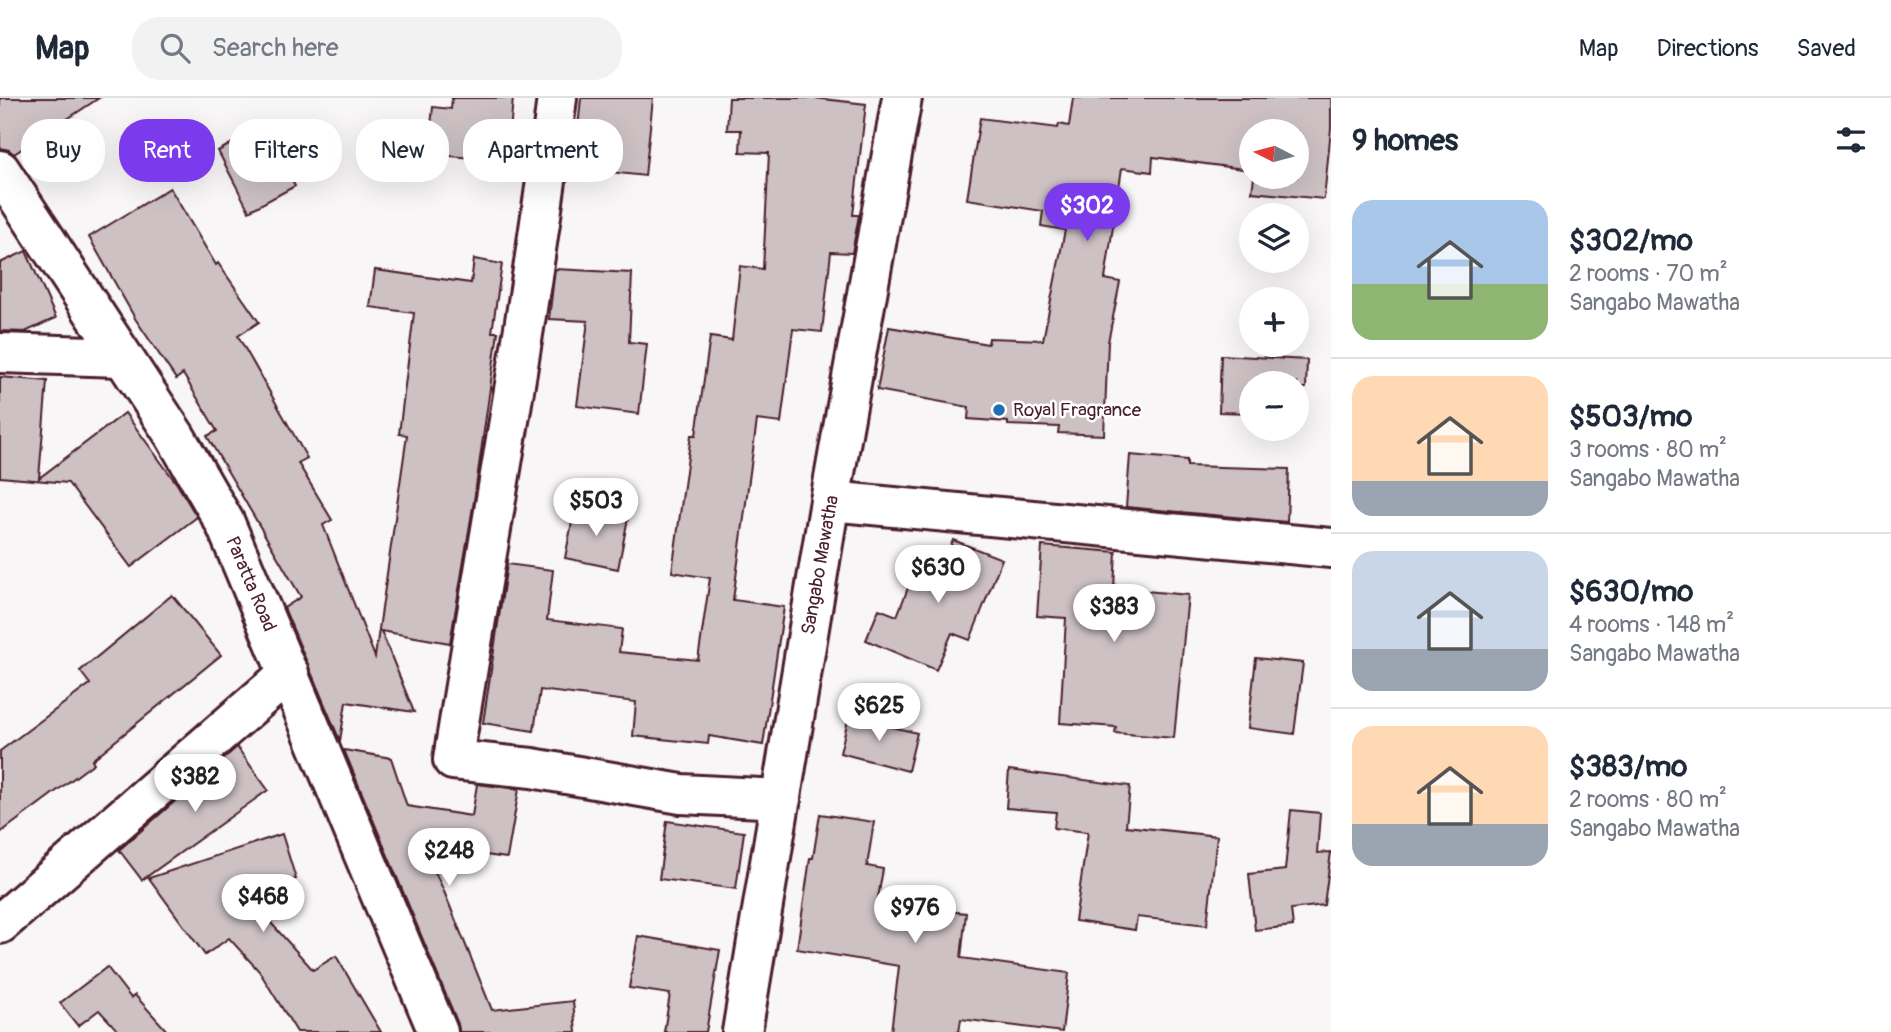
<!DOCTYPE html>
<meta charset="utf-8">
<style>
body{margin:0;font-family:Pangolin,sans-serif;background:#f2f2f3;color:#1f2937;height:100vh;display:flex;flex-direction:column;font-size:26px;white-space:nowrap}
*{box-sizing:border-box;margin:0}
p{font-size:23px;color:#747a83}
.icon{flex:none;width:38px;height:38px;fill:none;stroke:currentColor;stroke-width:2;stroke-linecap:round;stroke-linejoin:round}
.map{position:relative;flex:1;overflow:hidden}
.sheet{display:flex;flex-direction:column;background:#fff;width:560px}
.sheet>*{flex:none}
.top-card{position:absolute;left:21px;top:21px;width:665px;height:63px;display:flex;gap:14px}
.needle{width:46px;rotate:276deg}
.controls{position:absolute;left:1239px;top:21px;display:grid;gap:14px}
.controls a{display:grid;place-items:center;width:70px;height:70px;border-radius:50%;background:#fff;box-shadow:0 7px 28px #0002;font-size:35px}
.price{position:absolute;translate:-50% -60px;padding:0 16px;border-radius:24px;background:#fff;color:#222;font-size:23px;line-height:46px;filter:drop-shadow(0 2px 4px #0008)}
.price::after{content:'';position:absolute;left:50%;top:42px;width:21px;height:16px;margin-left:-10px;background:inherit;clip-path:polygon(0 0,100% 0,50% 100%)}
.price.selected{background:#7c3aed;color:#fff}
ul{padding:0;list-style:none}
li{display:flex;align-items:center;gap:21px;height:175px;padding:0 21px}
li+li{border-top:2px solid #e0e1e3}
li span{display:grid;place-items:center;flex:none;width:196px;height:140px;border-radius:21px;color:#555}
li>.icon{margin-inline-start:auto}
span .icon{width:84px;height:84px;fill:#fffc;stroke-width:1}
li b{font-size:30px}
h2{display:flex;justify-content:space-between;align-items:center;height:84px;padding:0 21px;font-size:30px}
.chip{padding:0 24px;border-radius:28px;background:#fff;box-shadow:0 7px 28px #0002;font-size:24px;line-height:63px}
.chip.selected{background:#7c3aed;color:#fff}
header{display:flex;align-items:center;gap:42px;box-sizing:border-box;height:98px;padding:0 35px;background:#fff;border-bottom:2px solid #e0e1e3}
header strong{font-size:33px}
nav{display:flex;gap:38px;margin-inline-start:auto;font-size:24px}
.search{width:490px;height:63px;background:#f2f2f3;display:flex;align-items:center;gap:18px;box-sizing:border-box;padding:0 24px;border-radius:28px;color:#747a83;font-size:26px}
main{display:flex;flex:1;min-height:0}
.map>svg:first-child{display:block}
.building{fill:#cdc1c4;stroke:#4a1f2b;stroke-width:2}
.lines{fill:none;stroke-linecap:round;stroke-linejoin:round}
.minor-casing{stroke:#4a1f2b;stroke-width:44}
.minor{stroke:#fff;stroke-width:38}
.poi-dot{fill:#1f6fb2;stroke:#fff;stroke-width:2.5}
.labels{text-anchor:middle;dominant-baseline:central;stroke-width:5;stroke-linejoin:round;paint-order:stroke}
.poi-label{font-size:19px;fill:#4a1f2b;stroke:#fff;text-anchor:start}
.street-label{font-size:19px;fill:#4a1f2b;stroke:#fff}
</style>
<header>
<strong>Map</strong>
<div class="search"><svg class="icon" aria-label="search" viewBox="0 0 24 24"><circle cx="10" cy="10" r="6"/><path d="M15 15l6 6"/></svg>Search here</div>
<nav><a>Map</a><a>Directions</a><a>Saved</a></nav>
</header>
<main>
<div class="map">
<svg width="1331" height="934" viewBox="0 0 1331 934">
<rect width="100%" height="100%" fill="#f8f6f7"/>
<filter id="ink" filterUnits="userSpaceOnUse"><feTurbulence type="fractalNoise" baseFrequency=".0143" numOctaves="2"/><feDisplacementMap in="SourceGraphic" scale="14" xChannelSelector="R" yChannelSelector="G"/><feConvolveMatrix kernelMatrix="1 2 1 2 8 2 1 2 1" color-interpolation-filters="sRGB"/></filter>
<g filter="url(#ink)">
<!-- building -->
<g class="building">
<path d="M0,0h99l-85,56 -5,-4 -9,-2z"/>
<path d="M452,0h61l-4,47 -34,-3 -2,16 -45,-4 5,-47 18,2z"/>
<path d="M581,0h72l-8,78 -71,-8z"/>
<path d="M729,0h85l52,6 -13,111h6l-7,38 -21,-1 -9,80 -29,-3 -12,94 -24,-3 -24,180 51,7 -21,138 -54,-9 -1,8 -75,-8 3,-34 -96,-12 -6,41 -51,-8 24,-159 46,6 -6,50 75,9 -3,23 79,8 12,-82 -38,-6 19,-137h5l14,-98 22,3 8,-74 23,3 6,-116 -29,-1 1,-22h-14z"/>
<path d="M1073,0h258v30l-7,71 -72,-7 2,-15h43v-46h-46v39l-98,-13 -1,15 -30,-4 -17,111 15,3 -12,60 -4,93 -46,-2 1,-6 -51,-2v-3l-40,-3 1,-12 -92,-17 12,-63 99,17 1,-6 54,2 22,-110 -24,-4 2,-15 -76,-12 13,-81 78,10 1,-4 10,2z"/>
<path d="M264,28l31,60 -46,25 -31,-60z"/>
<path d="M170,90l46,77 2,-2 41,59 -21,14 69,122 -9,5 34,57 -9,5 52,132 32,-222 -8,-1 15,-121 -44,-6 5,-37 96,13 3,-24 28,5 -10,68h6l-24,169 -24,142 -69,-12 33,81 -68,-10 -6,39 -56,-133 17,-11 -94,-161 10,-5 -34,-57 -7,5 -40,-59 -47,-83z"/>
<path d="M26,153l30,67 -31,14 -25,-1v-68z"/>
<path d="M555,171l77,4 -3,69 18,2 -8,70 -62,-8 11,-85 -39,-2z"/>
<path d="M1221,257l86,5 -1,28h-9v-5h-46v30l-32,-1z"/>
<path d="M0,279l47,4 -8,97 86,-65 52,71 20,33 -66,50 -63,-84 -68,-6z"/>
<path d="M1130,357l57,5v6l102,3 -2,53 -161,-15z"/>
<path d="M575,409l53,11 -10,51 -53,-11z"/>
<path d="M953,442l49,19 -32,81 -18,-7 -16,37 -70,-30 13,-31 18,7 24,-61 23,9z"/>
<path d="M1042,448l74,6 -2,36 74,7 -14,143 -59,-5 1,-6 -56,-4 6,-105 -29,-2z"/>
<path d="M172,497l49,60 -129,105 2,3 -94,70v-82l90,-67 -10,-13z"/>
<path d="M1256,560l47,5 -9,71 -46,-6z"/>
<path d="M849,618l68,17 -9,38 -68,-18z"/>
<path d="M237,649l31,43 -126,90 -23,-30z"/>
<path d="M344,652l47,8 16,48 65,10 5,-32 42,5 -12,69 -84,-12 20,43 49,121 81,-9 3,31h-117l-1,-8z"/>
<path d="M1009,672l121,16 -4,40 91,10 -10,89 -70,-8 -2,13 -60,-9 13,-89 -34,-4 2,-16 -50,-4z"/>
<path d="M1291,712l29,3 -3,40 14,-1 -7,53 -33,4 2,17 -38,4 -6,-56 36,-4z"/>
<path d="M820,716l54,8 -7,44 16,3 -6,35 89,9 -5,45 108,15 -7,59 -101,-13 -2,13h-68l8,-66 -102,-17 13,-91h3z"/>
<path d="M667,723l77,11 -8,57 -77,-10z"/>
<path d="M282,736l14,45 -50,16 67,75 23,-14 45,76h-84l-38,-61 -30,-33 -24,17 -56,-77z"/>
<path d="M638,838l82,14 -14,82h-42l6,-38 -41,-6z"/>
<path d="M107,869l24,31 4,-3 33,37h-49l-20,-22 -21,16 -18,-23z"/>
</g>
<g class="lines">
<defs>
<g id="minor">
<path d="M557,0c-28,222 -69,441 -104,662l79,8 149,26 100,5"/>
<path d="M0,72l175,266 50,87 213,509"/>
<path d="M0,255l121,4"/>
<path d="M830,403l501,47"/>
<path d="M0,826l289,-251"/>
<path d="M742,934l88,-531 72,-403"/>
</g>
</defs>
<!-- minor casing -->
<use href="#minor" class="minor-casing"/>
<!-- minor -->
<use href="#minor" class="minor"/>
</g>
</g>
<!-- markers -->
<circle class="poi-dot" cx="999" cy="312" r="7"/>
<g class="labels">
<!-- poi labels -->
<g class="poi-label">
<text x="1013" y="312">Royal Fragrance</text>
</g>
<!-- street labels -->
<g class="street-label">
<text transform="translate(820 467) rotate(-80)">Sangabo Mawatha</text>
<text transform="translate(251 486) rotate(67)">Paratta Road</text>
</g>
</g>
</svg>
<div class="controls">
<a><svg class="needle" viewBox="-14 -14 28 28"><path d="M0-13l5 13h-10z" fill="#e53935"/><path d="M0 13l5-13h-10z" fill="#747a83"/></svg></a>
<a><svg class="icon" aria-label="layers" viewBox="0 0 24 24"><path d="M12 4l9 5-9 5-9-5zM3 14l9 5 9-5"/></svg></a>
<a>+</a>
<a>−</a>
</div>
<b class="price selected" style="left:1087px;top:145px">$302</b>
<b class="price" style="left:596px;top:440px">$503</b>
<b class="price" style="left:938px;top:507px">$630</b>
<b class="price" style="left:1114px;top:546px">$383</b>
<b class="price" style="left:879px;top:645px">$625</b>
<b class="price" style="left:195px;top:716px">$382</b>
<b class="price" style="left:449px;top:790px">$248</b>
<b class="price" style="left:263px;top:836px">$468</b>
<b class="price" style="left:915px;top:847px">$976</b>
<div class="top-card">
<a class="chip">Buy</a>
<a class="chip selected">Rent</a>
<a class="chip">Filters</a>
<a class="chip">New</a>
<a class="chip">Apartment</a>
</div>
</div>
<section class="sheet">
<h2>9 homes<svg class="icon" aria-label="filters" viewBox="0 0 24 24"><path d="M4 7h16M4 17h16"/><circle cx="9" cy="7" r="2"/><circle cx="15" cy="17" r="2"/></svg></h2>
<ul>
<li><span style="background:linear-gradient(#a9c7e8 60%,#8fb573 0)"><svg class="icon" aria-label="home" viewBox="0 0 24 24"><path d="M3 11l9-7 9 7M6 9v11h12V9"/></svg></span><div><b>$302/mo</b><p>2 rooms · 70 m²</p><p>Sangabo Mawatha</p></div></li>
<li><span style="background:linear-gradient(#ffd9b3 75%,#9aa5b1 0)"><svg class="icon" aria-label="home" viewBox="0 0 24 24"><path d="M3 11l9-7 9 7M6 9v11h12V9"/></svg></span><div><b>$503/mo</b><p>3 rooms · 80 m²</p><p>Sangabo Mawatha</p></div></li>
<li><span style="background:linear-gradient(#c9d6e8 70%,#9aa5b1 0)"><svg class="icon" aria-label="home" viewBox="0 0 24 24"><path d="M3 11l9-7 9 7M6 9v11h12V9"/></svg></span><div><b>$630/mo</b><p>4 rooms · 148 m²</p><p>Sangabo Mawatha</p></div></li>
<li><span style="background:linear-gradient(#ffd9b3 70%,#9aa5b1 0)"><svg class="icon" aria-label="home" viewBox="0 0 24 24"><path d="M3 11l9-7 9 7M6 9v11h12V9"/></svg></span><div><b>$383/mo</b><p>2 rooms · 80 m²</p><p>Sangabo Mawatha</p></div></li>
</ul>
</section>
</main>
